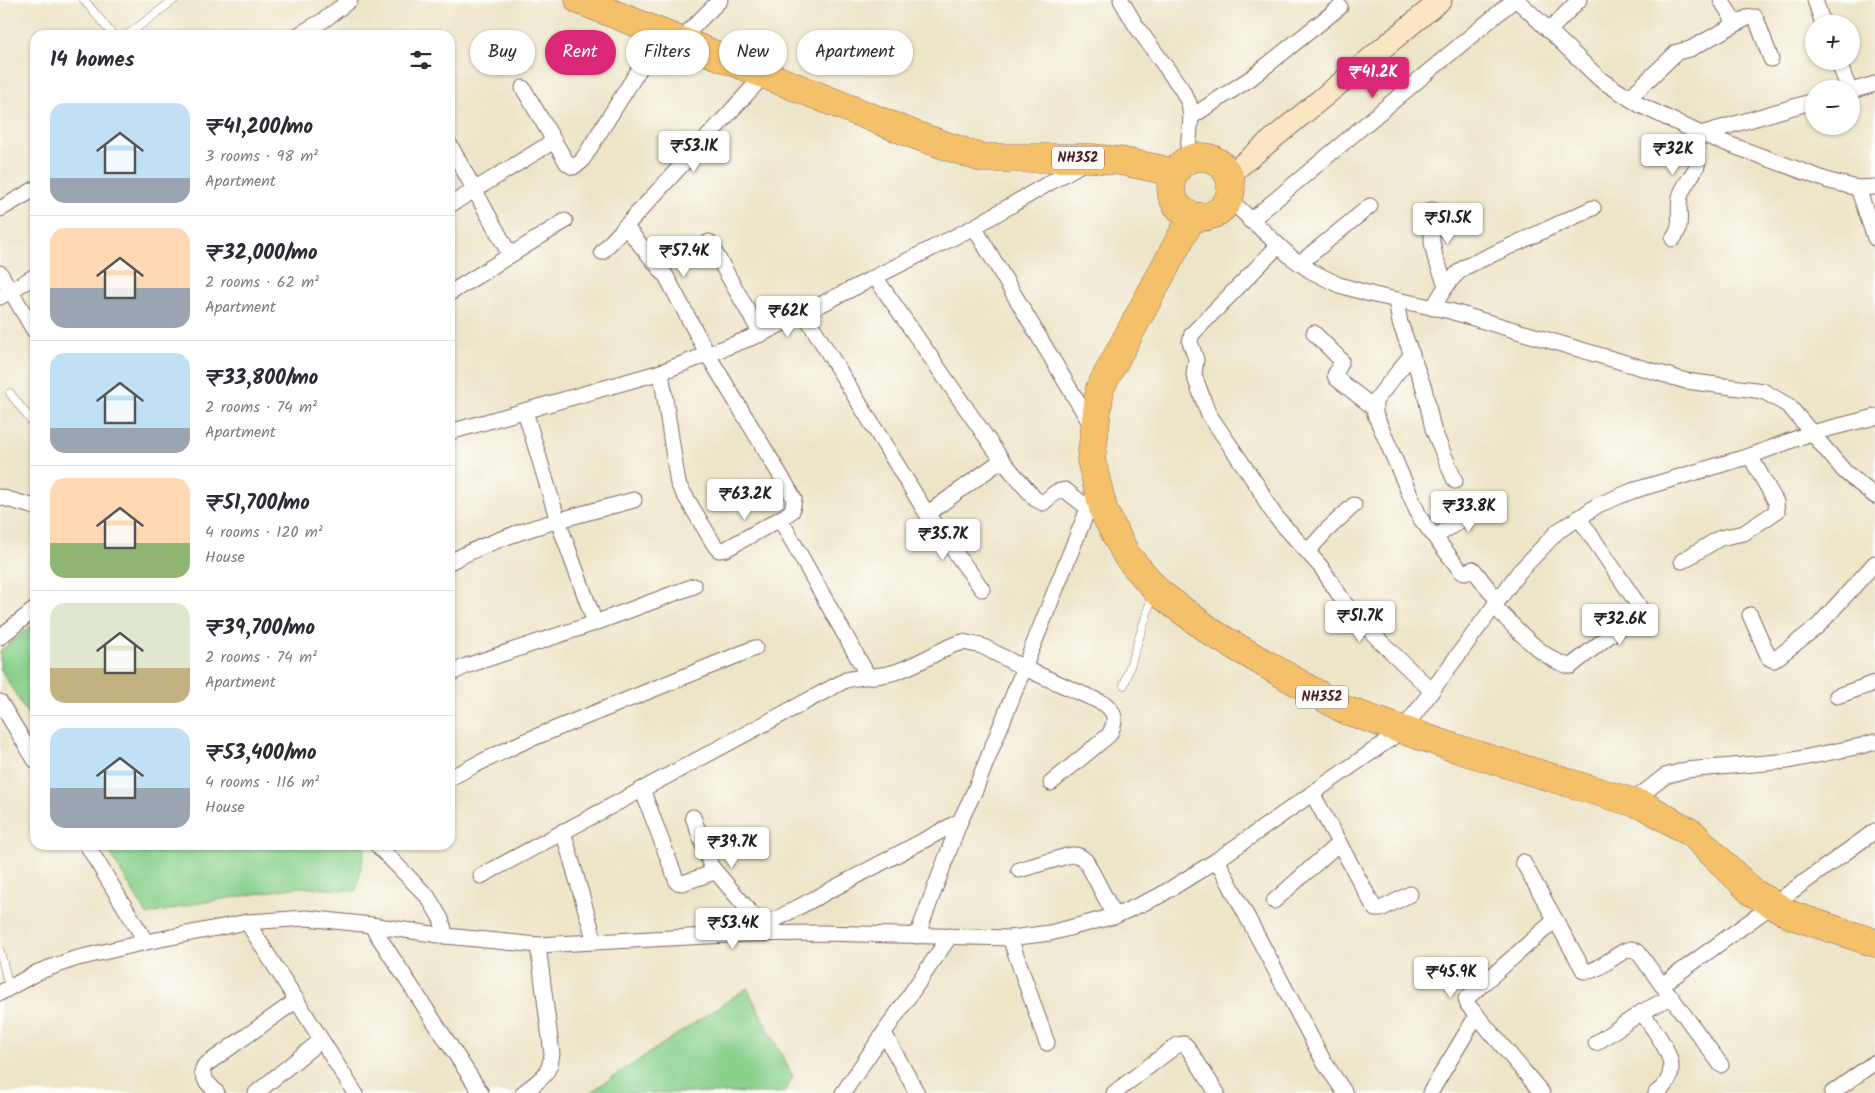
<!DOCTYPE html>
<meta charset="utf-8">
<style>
body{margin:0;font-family:Kalam,sans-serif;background:#f2f2f3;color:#2b2b33;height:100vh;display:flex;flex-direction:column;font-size:19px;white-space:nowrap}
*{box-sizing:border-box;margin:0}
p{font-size:16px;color:#7c7c81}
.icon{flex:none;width:28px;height:28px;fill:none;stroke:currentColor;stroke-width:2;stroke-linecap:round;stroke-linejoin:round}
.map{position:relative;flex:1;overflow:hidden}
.side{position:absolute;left:30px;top:30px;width:425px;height:820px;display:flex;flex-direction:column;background:#fff;border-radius:15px;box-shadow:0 1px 4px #0004}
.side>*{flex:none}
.banner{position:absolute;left:470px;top:30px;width:475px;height:45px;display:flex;gap:10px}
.fabs{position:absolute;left:1805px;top:15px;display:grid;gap:10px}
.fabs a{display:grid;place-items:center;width:55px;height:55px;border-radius:50%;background:#fff;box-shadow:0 1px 4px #0004;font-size:25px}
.price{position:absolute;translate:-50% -42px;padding:0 11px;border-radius:5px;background:#fff;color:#222;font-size:16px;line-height:32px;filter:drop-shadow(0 1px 2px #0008)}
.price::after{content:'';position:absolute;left:50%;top:30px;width:15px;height:11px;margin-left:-8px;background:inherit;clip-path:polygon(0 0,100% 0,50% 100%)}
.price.current{background:#db2777;color:#fff}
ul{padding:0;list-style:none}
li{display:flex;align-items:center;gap:15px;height:125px;padding:0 20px}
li+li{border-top:1px solid #e1e1e2}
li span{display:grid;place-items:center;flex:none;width:140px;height:100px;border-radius:15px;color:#555}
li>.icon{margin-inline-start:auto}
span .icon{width:60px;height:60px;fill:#fffc;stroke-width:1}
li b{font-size:21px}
h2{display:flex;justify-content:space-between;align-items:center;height:60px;padding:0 20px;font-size:21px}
.tag{padding:0 18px;border-radius:22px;background:#fff;box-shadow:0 1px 4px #0004;font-size:18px;line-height:45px}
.tag.current{background:#db2777;color:#fff}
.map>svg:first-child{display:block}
.park{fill:#89d18c;stroke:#6a785c}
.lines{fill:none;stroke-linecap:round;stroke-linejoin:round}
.lane-casing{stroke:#836462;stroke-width:9}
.street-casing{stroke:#836462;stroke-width:17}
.secondary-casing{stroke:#836462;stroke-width:23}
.highway-casing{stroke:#836462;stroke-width:29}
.lane{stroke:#fff;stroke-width:8}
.street{stroke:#fff;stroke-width:15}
.secondary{stroke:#fbe6c4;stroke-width:21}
.highway{stroke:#f4c16b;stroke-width:28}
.labels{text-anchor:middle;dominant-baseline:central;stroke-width:5;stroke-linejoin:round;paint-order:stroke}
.shield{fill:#fdfcf7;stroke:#806168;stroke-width:1}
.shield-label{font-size:14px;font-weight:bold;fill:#4a1f2b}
</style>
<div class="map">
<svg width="1875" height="1093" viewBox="0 0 1875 1093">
<rect width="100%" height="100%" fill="#fdfcf7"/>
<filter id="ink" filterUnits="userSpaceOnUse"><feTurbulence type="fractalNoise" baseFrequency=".02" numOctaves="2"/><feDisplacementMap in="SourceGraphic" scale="10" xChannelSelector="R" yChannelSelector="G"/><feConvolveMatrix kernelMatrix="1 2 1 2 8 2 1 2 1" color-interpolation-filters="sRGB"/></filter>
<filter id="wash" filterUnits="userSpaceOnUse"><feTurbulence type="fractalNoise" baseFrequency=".0096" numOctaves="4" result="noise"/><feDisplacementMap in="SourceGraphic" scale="20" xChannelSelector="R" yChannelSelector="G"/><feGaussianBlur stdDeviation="1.12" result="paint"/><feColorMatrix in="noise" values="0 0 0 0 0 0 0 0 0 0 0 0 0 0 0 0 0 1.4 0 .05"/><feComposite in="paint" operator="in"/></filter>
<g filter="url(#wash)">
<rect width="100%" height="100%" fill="#ede5c8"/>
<!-- park -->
<g class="park">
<path d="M35,623v104l-35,-59v-17z"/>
<path d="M105,845h261l-10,46 -58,-4 -104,17 -47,11z"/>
<path d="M747,988l46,89 -9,16h-195z"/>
</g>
</g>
<g filter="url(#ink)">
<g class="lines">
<defs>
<g id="lane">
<path d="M84,0l29,35"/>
<path d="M127,35l47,-35"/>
<path d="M10,393l25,33"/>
<path d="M1124,685l29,-91"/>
<path d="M0,951l9,36"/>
</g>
<g id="street">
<path d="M1121,0l15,26 45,62 8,15 2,14 -4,43"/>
<path d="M1517,0l84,80 39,25 61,29 128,47 29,7 17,-1"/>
<path d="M1721,0l15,24"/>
<path d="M1815,0l8,24"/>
<path d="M1549,31l30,-31"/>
<path d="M298,35l26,-15 26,-20"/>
<path d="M680,40l40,-40"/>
<path d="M1838,61l11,28"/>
<path d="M523,88l44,75 6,4 8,-5 81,-129"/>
<path d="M1851,91l24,-7"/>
<path d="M1629,98l48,-46 13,-3 57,-31 8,-1 2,4 14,38"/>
<path d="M1191,117l60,-39 89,-71"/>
<path d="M450,145l60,110"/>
<path d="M1858,188l17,50"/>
<path d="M1229,199l62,58 20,14 28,14 35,10 76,16 236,70 77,10 26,15 56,66 30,24"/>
<path d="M450,205l104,-64"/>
<path d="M0,209l35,-20"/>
<path d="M1432,210v32l3,15 11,28"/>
<path d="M1250,221l264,-221"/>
<path d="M625,226l41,50 42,79 83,138 3,6 -2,12 -12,8 88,157"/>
<path d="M974,227l119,201"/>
<path d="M1673,239c11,-14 4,-25 7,-42 3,-12 12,-20 17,-31 1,-18 -9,-11 4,-32l113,-33"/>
<path d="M709,242l52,92"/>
<path d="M1278,246l-86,88 -2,8 6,17 -2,16 14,38 51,75 8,16 9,13 45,50 25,38 32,34 54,52"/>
<path d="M602,252l163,-178"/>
<path d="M1300,263l70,-57"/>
<path d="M0,273l35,59"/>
<path d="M875,277l127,183 33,39 8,4 13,-11 9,-2 23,18"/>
<path d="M450,293l115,-72"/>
<path d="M0,297l35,-21"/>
<path d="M1396,300l4,23 24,65 9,41 22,52"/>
<path d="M1433,308c9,-16 17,-30 32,-41l128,-59"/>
<path d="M804,313l123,201 55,75"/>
<path d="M1314,333l27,27v3l-6,12 1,3 38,30"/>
<path d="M1412,354l-37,47v13l45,104 41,53 4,1 8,-3 25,32"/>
<path d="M661,372l17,112 37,62 4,4 7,-1 54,-30"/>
<path d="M525,411l33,110 37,102"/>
<path d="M450,432l211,-60 100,-38 43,-21 170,-86 111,-65"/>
<path d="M0,497l35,10"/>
<path d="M927,514l75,-54"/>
<path d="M1435,537l52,-34"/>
<path d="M1308,551l19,-21 27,-25"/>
<path d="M1682,561l38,-23 24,-5 33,-22 -1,-9 -26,-46"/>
<path d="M450,562c57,-31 122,-45 184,-62"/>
<path d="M1494,606c19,19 50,56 77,60l68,-54 1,-2 -1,-4 -60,-88"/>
<path d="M1750,615l19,43 5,2 44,-34 57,-63"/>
<path d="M0,637l35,-28"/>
<path d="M450,674l16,-8 129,-43 99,-37"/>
<path d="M1837,696l38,-13"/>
<path d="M0,702l35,58"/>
<path d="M450,778l27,-14 46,-22 232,-94"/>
<path d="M642,789l35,93 6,1 32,-11"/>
<path d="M1312,793l63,116h6l29,-15"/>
<path d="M1632,802l33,-26 21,-6 102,-9 73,-15 14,-4"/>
<path d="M693,817l18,49 51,60"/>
<path d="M563,831l32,111"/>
<path d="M87,845l59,97"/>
<path d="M377,845l51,52 13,22 5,17"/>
<path d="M1217,860l107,202 21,31"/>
<path d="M1523,862l61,109c16,2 32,-20 48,-22l6,3 24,33"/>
<path d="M1019,870l48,-14c9,-2 13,-1 19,5l29,55"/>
<path d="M481,876l365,-196c15,-4 31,-3 46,-7 21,-6 41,-19 61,-28l10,-3 19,4 42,22 81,36c12,10 11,18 4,31l-58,48"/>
<path d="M1274,901l65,-58"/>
<path d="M247,922l108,171"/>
<path d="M371,925l110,168"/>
<path d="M750,933l210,-112"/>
<path d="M917,936l43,-115 15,-31 121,-301"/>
<path d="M1010,938l37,105"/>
<path d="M0,993l38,-21 36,-13 72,-17 101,-20 60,-4 64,7 75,11 92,9 208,-11 76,-1 188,5 40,-5 65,-17 44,-20 58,-36 186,-130 116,-158 39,-41 21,-13 19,-13 34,-14 118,-35 61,-23 64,-16"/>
<path d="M1671,997l50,68"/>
<path d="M884,1033l33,60"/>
<path d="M1596,1043l46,-31"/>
<path d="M217,1093l-11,-12 -4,-9 2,-6 93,-66"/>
<path d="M256,1093l65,-53"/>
<path d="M523,1093c17,-14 26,-16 29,-39l-14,-109"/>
<path d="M843,1093l107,-157"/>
<path d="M1114,1093l59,-45 5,-3 6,-1 4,4 29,45"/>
<path d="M1430,1093l47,-78"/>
<path d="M1542,1093l-74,-88 -2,-6 89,-79"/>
<path d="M1656,1093c34,-24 2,-55 -14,-81l29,-15 -9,-12 213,-154"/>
<path d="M1832,1093l43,-31"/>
</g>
<path id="secondary" d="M1229,175l212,-175"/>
<g id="highway">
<path d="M579,0l336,135 67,23h109l29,3 39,8 14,5"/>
<circle cx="1201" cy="187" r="30"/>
<path d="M1192,217l-92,171 -9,72 13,52 23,44 32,37 55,41 131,76 116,40 184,56 48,28 59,58 39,23 84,28"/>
</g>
</defs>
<!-- lane casing -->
<use href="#lane" class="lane-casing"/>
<!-- street casing -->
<use href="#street" class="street-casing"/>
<!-- secondary casing -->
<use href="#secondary" class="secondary-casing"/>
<!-- highway casing -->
<use href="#highway" class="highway-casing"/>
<!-- lane -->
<use href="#lane" class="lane"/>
<!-- street -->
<use href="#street" class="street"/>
<!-- secondary -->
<use href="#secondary" class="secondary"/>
<!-- highway -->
<use href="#highway" class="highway"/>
</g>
</g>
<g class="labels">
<!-- shield labels -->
<g class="shield">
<rect x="1052" y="146.5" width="52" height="23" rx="4"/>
<rect x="1296" y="685.5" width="52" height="23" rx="4"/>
</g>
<g class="shield-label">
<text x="1078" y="158">NH352</text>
<text x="1322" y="697">NH352</text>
</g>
</g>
</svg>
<div class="fabs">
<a>+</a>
<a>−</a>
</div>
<b class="price current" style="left:1373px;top:99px">₹41.2K</b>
<b class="price" style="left:694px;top:173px">₹53.1K</b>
<b class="price" style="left:1673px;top:176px">₹32K</b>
<b class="price" style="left:1448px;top:245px">₹51.5K</b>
<b class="price" style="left:684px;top:278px">₹57.4K</b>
<b class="price" style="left:788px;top:338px">₹62K</b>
<b class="price" style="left:745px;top:521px">₹63.2K</b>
<b class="price" style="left:1469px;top:533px">₹33.8K</b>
<b class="price" style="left:943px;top:561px">₹35.7K</b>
<b class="price" style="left:1360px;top:643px">₹51.7K</b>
<b class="price" style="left:1620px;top:646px">₹32.6K</b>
<b class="price" style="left:732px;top:869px">₹39.7K</b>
<b class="price" style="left:733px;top:950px">₹53.4K</b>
<b class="price" style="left:1451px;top:999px">₹45.9K</b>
<div class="banner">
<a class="tag">Buy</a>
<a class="tag current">Rent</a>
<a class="tag">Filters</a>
<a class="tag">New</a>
<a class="tag">Apartment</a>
</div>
<section class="side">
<h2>14 homes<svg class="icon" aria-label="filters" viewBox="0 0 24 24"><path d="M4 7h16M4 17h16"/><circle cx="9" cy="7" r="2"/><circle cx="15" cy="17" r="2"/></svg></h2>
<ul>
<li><span style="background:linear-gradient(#bfe0f5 75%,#9aa5b1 0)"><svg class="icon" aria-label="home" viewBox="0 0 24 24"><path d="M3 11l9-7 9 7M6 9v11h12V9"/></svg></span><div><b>₹41,200/mo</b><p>3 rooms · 98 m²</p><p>Apartment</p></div></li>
<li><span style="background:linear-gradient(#ffd9b3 60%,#9aa5b1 0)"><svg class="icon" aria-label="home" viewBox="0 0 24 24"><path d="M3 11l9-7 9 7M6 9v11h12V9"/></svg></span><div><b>₹32,000/mo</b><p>2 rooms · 62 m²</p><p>Apartment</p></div></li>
<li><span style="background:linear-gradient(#bfe0f5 75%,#9aa5b1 0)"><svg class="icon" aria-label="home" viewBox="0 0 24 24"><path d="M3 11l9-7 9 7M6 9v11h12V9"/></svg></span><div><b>₹33,800/mo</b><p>2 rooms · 74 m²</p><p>Apartment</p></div></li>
<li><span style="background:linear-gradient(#ffd9b3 65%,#8fb573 0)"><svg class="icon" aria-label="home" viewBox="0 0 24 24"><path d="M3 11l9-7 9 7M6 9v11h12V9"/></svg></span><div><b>₹51,700/mo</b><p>4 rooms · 120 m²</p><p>House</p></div></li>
<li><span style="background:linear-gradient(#dfe7d0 65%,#c2b280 0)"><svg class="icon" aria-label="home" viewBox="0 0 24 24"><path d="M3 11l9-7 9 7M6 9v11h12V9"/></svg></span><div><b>₹39,700/mo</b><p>2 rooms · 74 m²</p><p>Apartment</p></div></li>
<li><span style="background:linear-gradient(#bfe0f5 60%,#9aa5b1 0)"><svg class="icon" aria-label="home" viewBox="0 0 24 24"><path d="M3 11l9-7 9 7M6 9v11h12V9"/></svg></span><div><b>₹53,400/mo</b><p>4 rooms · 116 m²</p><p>House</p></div></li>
</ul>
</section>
</div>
